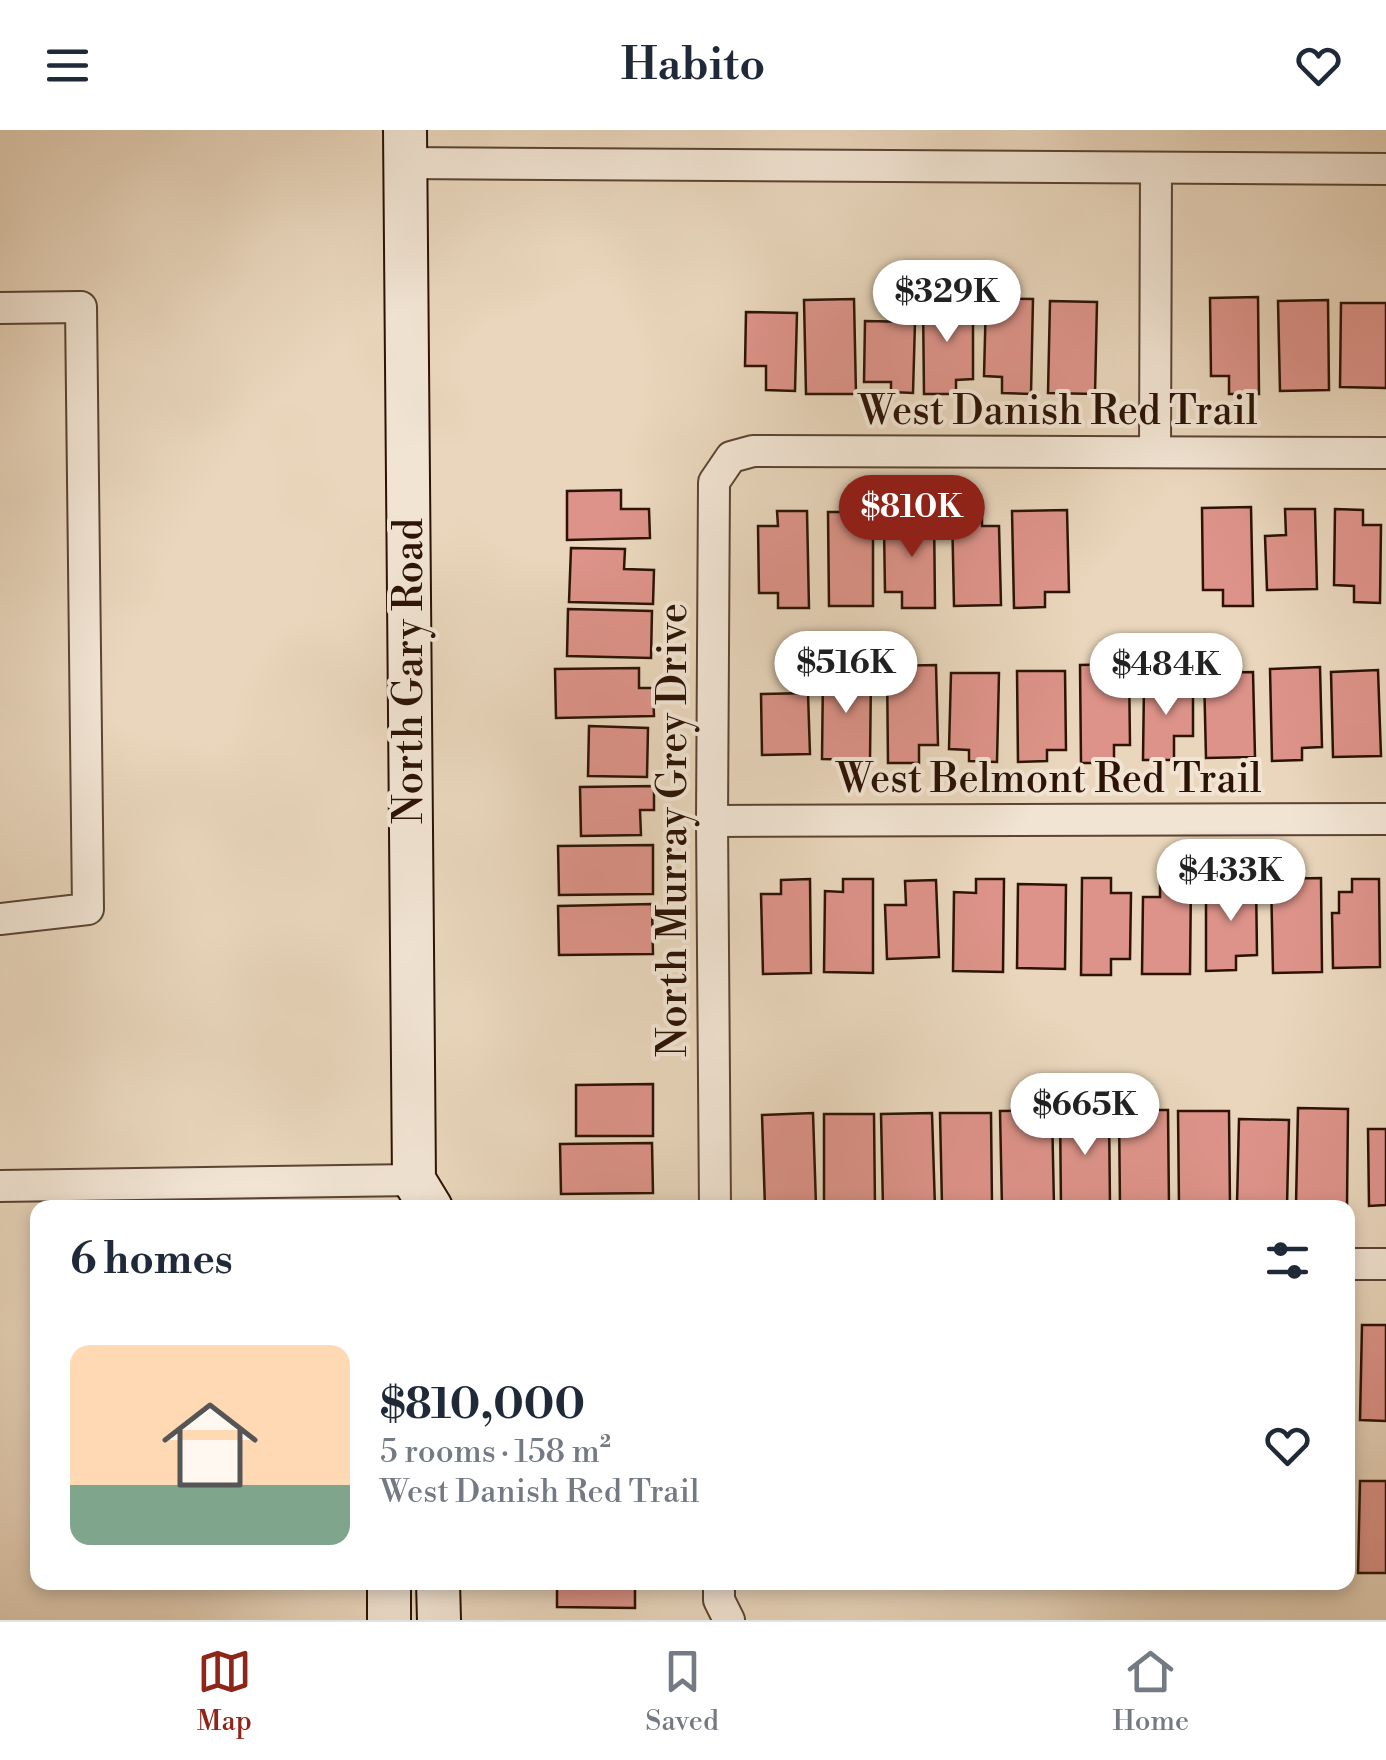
<!DOCTYPE html>
<meta charset="utf-8">
<style>
body{margin:0;font-family:"Libre Bodoni",serif;background:#f6f6f7;color:#1f2937;height:100vh;display:flex;flex-direction:column;font-size:38px;white-space:nowrap}
*{box-sizing:border-box;margin:0}
p{font-size:32px;color:#747a83}
.icon{flex:none;width:55px;height:55px;fill:none;stroke:currentColor;stroke-width:2;stroke-linecap:round;stroke-linejoin:round}
.map{position:relative;flex:1;overflow:hidden}
.drawer{position:absolute;left:30px;top:1070px;width:1325px;height:390px;display:flex;flex-direction:column;background:#fff;border-radius:20px;box-shadow:0 5px 15px #0003}
.drawer>*{flex:none}
.price{position:absolute;translate:-50% -85px;padding:0 22px;border-radius:35px;background:#fff;color:#222;font-size:32px;line-height:65px;filter:drop-shadow(0 2px 5px #0008)}
.price::after{content:'';position:absolute;left:50%;top:60px;width:30px;height:22px;margin-left:-15px;background:inherit;clip-path:polygon(0 0,100% 0,50% 100%)}
.price.current{background:#8f2418;color:#fff}
ul{padding:0;list-style:none}
li{display:flex;align-items:center;gap:30px;height:250px;padding:0 40px}
li+li{border-top:2px solid #e0e1e3}
li span{display:grid;place-items:center;flex:none;width:280px;height:200px;border-radius:20px;color:#555}
li>.icon{margin-inline-start:auto}
span .icon{width:120px;height:120px;fill:#fffc;stroke-width:1}
li b{font-size:42px}
h2{display:flex;justify-content:space-between;align-items:center;height:120px;padding:0 40px;font-size:42px}
header{display:flex;justify-content:space-between;align-items:center;height:130px;padding:0 40px;background:#fff;font-size:45px;font-weight:600}
.tabs{display:flex;justify-content:space-around;align-items:center;height:140px;border-top:2px solid #e0e1e3;background:#fff;font-size:28px;color:#747a83}
.tabs a{display:grid;justify-items:center;gap:5px}
.tabs .current{color:#8f2418}
.map>svg:first-child{display:block}
.building{fill:#dd9389;stroke:#2c1305;stroke-width:2.5}
.lines{fill:none;stroke-linecap:round;stroke-linejoin:round}
.street-casing{stroke:#5b4433;stroke-width:34}
.secondary-casing{stroke:#2c1305;stroke-width:46}
.street{stroke:#f1e4d3;stroke-width:30}
.secondary{stroke:#f1e4d3;stroke-width:42}
.labels{text-anchor:middle;dominant-baseline:central;stroke-width:8;stroke-linejoin:round;paint-order:stroke}
.street-label{font-size:40px;fill:#2c1305;stroke:#f1e4d3}
</style>
<header><svg class="icon" aria-label="menu" viewBox="0 0 24 24"><path d="M4 6h16M4 12h16M4 18h16"/></svg>Habito<svg class="icon" aria-label="heart" viewBox="0 0 24 24"><path d="M12 20l-8-8c-3-5 5-10 8-4 3-6 11-1 8 4z"/></svg></header>
<div class="map">
<svg width="1386" height="1490" viewBox="0 0 1386 1490">
<rect width="100%" height="100%" fill="#e9d6bc"/>
<filter id="stains"><feTurbulence type="fractalNoise" baseFrequency=".002" numOctaves="4"/><feColorMatrix values="0 0 0 0 .2 0 0 0 0 .09 0 0 0 0 .02 0 0 0 .5 -.17"/></filter>
<radialGradient id="worn" r=".72"><stop offset=".6" stop-color="#630" stop-opacity="0"/><stop offset="1" stop-color="#630" stop-opacity=".3"/></radialGradient>
<!-- building -->
<g class="building">
<path d="M1258,167l1,97h-30v-18h-18l-1,-78z"/>
<path d="M986,168l47,1 -2,95 -29,-1v-16l-18,-1z"/>
<path d="M854,169l2,95h-50l-2,-94z"/>
<path d="M1328,170l1,90 -49,1 -2,-90z"/>
<path d="M973,171v78l-17,1v14h-32l-1,-92z"/>
<path d="M1050,171l47,1 -2,92 -47,-1z"/>
<path d="M1341,173h45v85l-46,-1z"/>
<path d="M746,182l51,1 -2,78 -29,-1v-24h-21z"/>
<path d="M865,191l50,1 -2,71 -22,-1v-10h-27z"/>
<path d="M621,360v19h28l1,29 -83,2v-49z"/>
<path d="M1251,377l2,99h-30v-16h-20l-1,-82z"/>
<path d="M1285,379h30l2,80 -50,1 -2,-54 21,-1z"/>
<path d="M1335,379l28,1v15h18l-1,78 -26,-1v-16l-20,-1z"/>
<path d="M952,380h30v16h17l2,79 -47,1z"/>
<path d="M1067,380l2,82h-24v15l-31,1 -2,-97z"/>
<path d="M777,381h30l2,97h-31v-15h-19l-1,-67h20z"/>
<path d="M904,381h30l1,97h-33v-16h-17l-1,-66h20z"/>
<path d="M828,382h26v16h19v78h-44z"/>
<path d="M571,418l54,1 -1,20 30,1 -1,34 -84,-2z"/>
<path d="M568,479l84,2 -1,47 -84,-2z"/>
<path d="M1129,534l1,81h-16v18h-33l-1,-98z"/>
<path d="M936,535l2,80h-19v18h-31l-1,-97z"/>
<path d="M1320,537l2,80 -20,1v12l-30,1 -2,-92z"/>
<path d="M639,538v20h14l1,28 -98,2 -1,-49z"/>
<path d="M1378,540l3,86 -48,1 -2,-85z"/>
<path d="M1017,541h48l1,79h-19v11l-29,1z"/>
<path d="M1253,542l2,85 -49,1 -2,-85z"/>
<path d="M823,543l48,1 -1,86 -48,-1z"/>
<path d="M951,543h48l-2,89 -28,-1v-11l-20,-1z"/>
<path d="M1144,553h49v53h-19v24h-31z"/>
<path d="M808,563l2,61 -48,1 -1,-61z"/>
<path d="M589,596l59,2 -1,49 -59,-1z"/>
<path d="M654,656v24h-14l1,25 -60,1 -1,-49z"/>
<path d="M653,715v49l-94,1 -1,-49z"/>
<path d="M1082,748h29v15h20l-1,66h-19v16h-30z"/>
<path d="M1321,748l1,94 -49,1 -2,-94z"/>
<path d="M810,749l1,94 -48,1 -2,-80h20v-14z"/>
<path d="M843,749h30v94l-49,-1 1,-81 18,1z"/>
<path d="M976,749h28l-1,93 -50,-1 1,-79 22,1z"/>
<path d="M1160,749h31l-1,95h-48l1,-77h17z"/>
<path d="M1226,749h30l1,76 -21,1v14l-30,1v-79h20z"/>
<path d="M1352,749h27l1,88 -47,1 -1,-55h7v-21h13z"/>
<path d="M936,750l3,77 -52,2 -2,-54h21l-1,-24z"/>
<path d="M1018,754l48,1 -1,84 -48,-1z"/>
<path d="M652,774l1,50 -94,1 -1,-49z"/>
<path d="M653,954v52h-77v-51z"/>
<path d="M1298,978l50,1 -1,97 -51,-1z"/>
<path d="M1052,980l2,97 -52,1 -2,-97z"/>
<path d="M1109,980l1,96 -49,1 -1,-96z"/>
<path d="M1119,980h49l1,96h-49z"/>
<path d="M1178,981h51l1,95h-51z"/>
<path d="M813,983l3,93 -51,2 -3,-93z"/>
<path d="M932,983l3,95h-52l-2,-94z"/>
<path d="M940,983h51l1,92 -50,1z"/>
<path d="M824,984h50l1,94h-51z"/>
<path d="M1239,989l50,1 -2,86 -50,-1z"/>
<path d="M1368,999h18v76l-17,1z"/>
<path d="M652,1013l1,50 -92,1 -1,-50z"/>
<path d="M649,1072v6h-89v-5z"/>
<path d="M1348,1193h4l-2,98h-2z"/>
<path d="M1362,1195h24v96l-26,-1z"/>
<rect x="1348" y="1350" width="2" height="94"/>
<path d="M1360,1351h26v92h-28z"/>
<path d="M557,1452h78v26l-78,-1z"/>
</g>
<g class="lines">
<defs>
<g id="street">
<path d="M405,33l981,6"/>
<path d="M0,178l81,-1 7,602 -88,10"/>
<path d="M1155,322l1,-283"/>
<path d="M712,691l674,-2"/>
<path d="M0,1056l414,-6"/>
<path d="M715,1078l-3,-387 2,-339 17,-25 22,-6 633,2"/>
<path d="M1348,1134h38"/>
<path d="M719,1452v18l10,20"/>
</g>
<g id="secondary">
<path d="M405,0l9,1050 17,28"/>
<path d="M389,1452v38"/>
<path d="M438,1452l1,38"/>
</g>
</defs>
<!-- street casing -->
<use href="#street" class="street-casing"/>
<!-- secondary casing -->
<use href="#secondary" class="secondary-casing"/>
<!-- street -->
<use href="#street" class="street"/>
<!-- secondary -->
<use href="#secondary" class="secondary"/>
</g>
<g class="labels">
<!-- street labels -->
<g class="street-label">
<text x="1058" y="282">West Danish Red Trail</text>
<text transform="translate(410 541) rotate(-90)">North Gary Road</text>
<text x="1049" y="650">West Belmont Red Trail</text>
<text transform="translate(674 700) rotate(-90)">North Murray Grey Drive</text>
</g>
</g>
<rect width="100%" height="100%" filter="url(#stains)"/>
<rect width="100%" height="100%" fill="url(#worn)"/>
</svg>
<b class="price" style="left:947px;top:215px">$329K</b>
<b class="price current" style="left:912px;top:430px">$810K</b>
<b class="price" style="left:846px;top:586px">$516K</b>
<b class="price" style="left:1166px;top:588px">$484K</b>
<b class="price" style="left:1231px;top:794px">$433K</b>
<b class="price" style="left:1085px;top:1028px">$665K</b>
<section class="drawer">
<h2>6 homes<svg class="icon" aria-label="filters" viewBox="0 0 24 24"><path d="M4 7h16M4 17h16"/><circle cx="9" cy="7" r="2"/><circle cx="15" cy="17" r="2"/></svg></h2>
<ul>
<li><span style="background:linear-gradient(#ffd9b3 70%,#7fa58c 0)"><svg class="icon" aria-label="home" viewBox="0 0 24 24"><path d="M3 11l9-7 9 7M6 9v11h12V9"/></svg></span><div><b>$810,000</b><p>5 rooms · 158 m²</p><p>West Danish Red Trail</p></div><svg class="icon" aria-label="heart" viewBox="0 0 24 24"><path d="M12 20l-8-8c-3-5 5-10 8-4 3-6 11-1 8 4z"/></svg></li>
</ul>
</section>
</div>
<nav class="tabs">
<a class="current"><svg class="icon" aria-label="map" viewBox="0 0 24 24"><path d="M3 6l6-2 6 2 6-2v14l-6 2-6-2-6 2zM9 4v14M15 6v14"/></svg>Map</a>
<a><svg class="icon" aria-label="saved" viewBox="0 0 24 24"><path d="M7 4h10v16l-5-4-5 4z"/></svg>Saved</a>
<a><svg class="icon" aria-label="home" viewBox="0 0 24 24"><path d="M3 11l9-7 9 7M6 9v11h12V9"/></svg>Home</a>
</nav>
